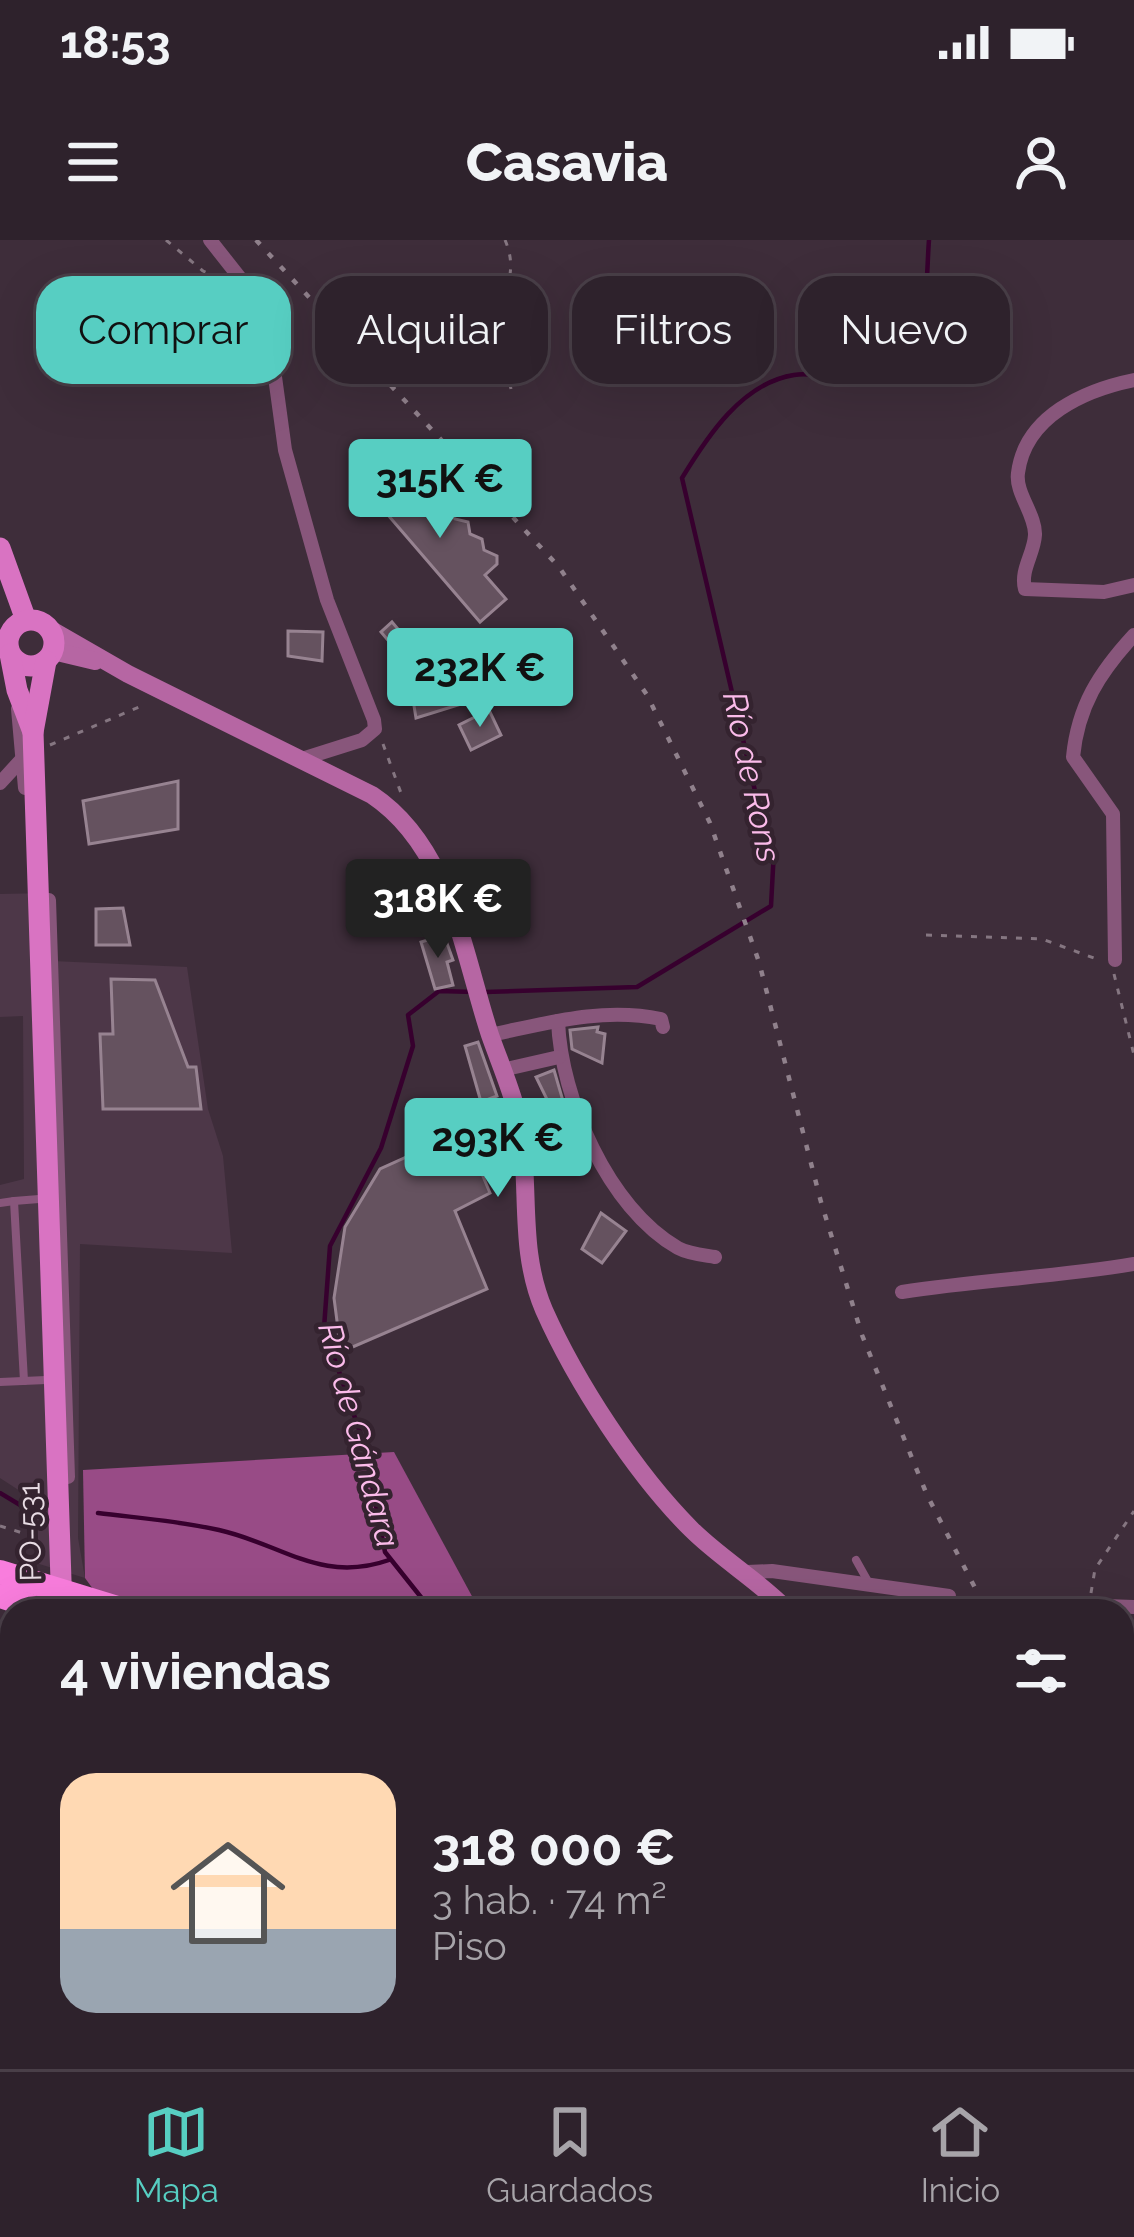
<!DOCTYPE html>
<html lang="es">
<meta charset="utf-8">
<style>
body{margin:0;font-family:Raleway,sans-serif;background:#362a34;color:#f1f3f6;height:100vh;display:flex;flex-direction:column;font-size:45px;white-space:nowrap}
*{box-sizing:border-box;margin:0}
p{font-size:39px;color:#a7a4a9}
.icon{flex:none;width:66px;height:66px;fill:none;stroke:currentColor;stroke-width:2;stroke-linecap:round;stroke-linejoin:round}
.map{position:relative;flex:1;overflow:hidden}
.details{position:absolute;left:0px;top:1359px;width:1134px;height:471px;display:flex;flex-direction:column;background:#2e222c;border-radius:36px 36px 0 0;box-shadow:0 12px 48px #0002,0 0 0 3px #493f48}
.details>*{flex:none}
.top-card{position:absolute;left:36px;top:36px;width:1062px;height:108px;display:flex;gap:24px}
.price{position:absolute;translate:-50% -102px;padding:0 27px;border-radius:12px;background:#57cec2;color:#111;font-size:39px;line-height:78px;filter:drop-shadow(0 3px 6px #0008)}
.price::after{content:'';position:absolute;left:50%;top:72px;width:36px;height:27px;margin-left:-18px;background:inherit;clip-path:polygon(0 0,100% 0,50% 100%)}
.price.active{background:#222;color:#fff}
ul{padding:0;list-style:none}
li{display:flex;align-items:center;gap:36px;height:300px;padding:0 60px}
li span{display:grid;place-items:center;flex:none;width:336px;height:240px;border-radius:36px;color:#555}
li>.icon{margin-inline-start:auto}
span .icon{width:144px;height:144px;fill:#fffc;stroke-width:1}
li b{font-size:51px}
h2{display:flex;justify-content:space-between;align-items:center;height:144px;padding:0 60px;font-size:51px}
.chip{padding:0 42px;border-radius:36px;background:#2e222c;box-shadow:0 12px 48px #0002,0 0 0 3px #493f48;font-size:42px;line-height:108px}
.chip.active{background:#57cec2;color:#111}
.status{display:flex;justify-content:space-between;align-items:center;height:84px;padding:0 60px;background:#2e222c;direction:ltr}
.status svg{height:33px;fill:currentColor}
header{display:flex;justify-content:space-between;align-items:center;height:156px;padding:0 60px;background:#2e222c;font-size:54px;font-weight:800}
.tabs{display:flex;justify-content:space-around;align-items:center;height:168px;border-top:3px solid #493f48;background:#2e222c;font-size:33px;color:#a7a4a9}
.tabs a{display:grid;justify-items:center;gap:6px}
.tabs .active{color:#57cec2}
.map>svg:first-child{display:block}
.built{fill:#4d3748}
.forest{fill:#984b86}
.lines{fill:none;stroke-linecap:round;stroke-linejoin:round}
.stream{stroke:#37002e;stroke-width:4.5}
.building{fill:#65525f;stroke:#978391;stroke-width:3}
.path{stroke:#857681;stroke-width:3;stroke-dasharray:6 9;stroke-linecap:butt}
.lane{stroke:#88567b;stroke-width:8}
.street{stroke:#88567b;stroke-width:14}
.secondary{stroke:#b666a3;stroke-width:18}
.primary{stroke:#d973c2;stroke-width:21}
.highway{stroke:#f97ddd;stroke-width:24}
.rail{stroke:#90818c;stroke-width:4.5;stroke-dasharray:6 12;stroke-linecap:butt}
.highway-bridge{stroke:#f97ddd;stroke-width:24}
.labels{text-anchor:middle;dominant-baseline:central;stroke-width:9;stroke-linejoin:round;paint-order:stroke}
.street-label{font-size:30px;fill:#e8dce4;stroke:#34232f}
.water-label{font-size:33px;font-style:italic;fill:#fbbbea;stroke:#34232f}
</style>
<div class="status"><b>18:53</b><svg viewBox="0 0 49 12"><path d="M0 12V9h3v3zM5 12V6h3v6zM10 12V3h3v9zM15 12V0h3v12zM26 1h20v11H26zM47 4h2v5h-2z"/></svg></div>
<header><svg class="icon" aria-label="menu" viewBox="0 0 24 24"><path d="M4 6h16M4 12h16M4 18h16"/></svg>Casavia<svg class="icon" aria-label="person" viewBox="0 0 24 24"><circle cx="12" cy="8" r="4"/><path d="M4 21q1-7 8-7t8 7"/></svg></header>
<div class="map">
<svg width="1134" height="1829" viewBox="0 0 1134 1829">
<rect width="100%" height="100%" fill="#3e2d3a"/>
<!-- built -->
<g class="built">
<path d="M49,653l3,68 135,6 21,142 15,47 9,97 -152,-9 -2,294 7,40 -49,-15 -2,-63 -34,-22v-293l24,-6 -1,-163 -23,1v-123z"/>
<path d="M0,1405l12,5v408h58v11h-70z"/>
</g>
<!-- forest -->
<g class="forest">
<path d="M394,1212l86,159h-371l-24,-33 -2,-108z"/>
<path d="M402,1818h179l-9,11h-190z"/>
<path d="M709,1818h303l14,11h-302z"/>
</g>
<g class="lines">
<!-- stream -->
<g class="stream">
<path d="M485,752l152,-5 134,-81 3,-56 -15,-42 -77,-330c25,-41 60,-95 112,-103 24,-4 50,8 74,3 64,-12 57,-88 61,-138"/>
<path d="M0,1253l35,21"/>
<path d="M98,1273c40,5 82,8 121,17 63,14 102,54 170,30"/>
<path d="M432,1371l-47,-59 -21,-108 -40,-116 6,-82 51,-98 32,-102 -5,-31 31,-24 35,1"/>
<path d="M745,1818l13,11"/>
</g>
</g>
<!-- building -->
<g class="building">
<path d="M390,223l37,43 9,-8 19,21 13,3 2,12 12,5 2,11 13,6v8l-12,11 21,24 -26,23 -117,-136z"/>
<path d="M392,382l32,38 19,-7 15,52 -42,13 -9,-55 -26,-31z"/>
<path d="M288,391l35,1 -1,29 -34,-5z"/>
<path d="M489,470l12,25 -30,15 -12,-25z"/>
<path d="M178,541v48l-89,15 -6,-43z"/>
<path d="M123,668l7,37h-34v-36z"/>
<path d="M444,695l9,25 -6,2 6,23 -18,4 -14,-47z"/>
<path d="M111,739l44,1 33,87h8l5,42h-98l-3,-75h13z"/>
<path d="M598,787l-1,5 8,2 -3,29 -30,-14 -2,-19z"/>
<path d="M478,802l19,54 -16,6 -16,-56z"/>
<path d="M554,830l16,55 -9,3 -25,-51z"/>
<path d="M464,891l26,62 -35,18 32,78 -146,63 -7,-54 11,-71 35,-58z"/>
<path d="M601,973l25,18 -24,32 -20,-14z"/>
</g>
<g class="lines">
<!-- path -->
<g class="path">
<path d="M166,0l37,31 21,10"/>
<path d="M505,0c16,37 -7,55 -7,93 0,18 9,38 13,56"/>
<path d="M383,504l18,49"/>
<path d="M50,505l96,-41"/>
<path d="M926,695l116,4 60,22"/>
<path d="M1114,734l20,81"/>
<path d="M0,1286l42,13"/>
<path d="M1091,1353l4,-24 39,-58"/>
<path d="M572,1818l2,11"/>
<path d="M705,1818l16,11"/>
</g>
<!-- lane -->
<g class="lane">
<path d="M0,963l14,-2"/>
<path d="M24,1141l-10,-180 25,-2"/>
<path d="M0,1142l46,-2"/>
<path d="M856,1320l14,25"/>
<path d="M1122,1701l12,21"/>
<path d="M0,1775l12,-55"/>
</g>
<!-- street -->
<g class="street">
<path d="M210,0l56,71 19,139 42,150 47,120 1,9 -13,11 -60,19"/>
<path d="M1134,140c-49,10 -109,36 -116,93 -3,20 18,42 17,62 -1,19 -15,35 -10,54l79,3 30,-7"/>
<path d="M18,469l7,79"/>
<path d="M0,543l23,-25"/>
<path d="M49,660l19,577"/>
<path d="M1115,720l-2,-146 -40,-57c5,-51 26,-84 61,-122"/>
<path d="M558,781c3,77 50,187 120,227 11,6 25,7 37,9"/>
<path d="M490,795c58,-12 112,-28 171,-16l2,8"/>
<path d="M502,830l57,-13"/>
<path d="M902,1052c78,-12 155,-15 232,-28"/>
<path d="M747,1332l25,-1 177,25"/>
<path d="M1021,1363l113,4"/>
<path d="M1122,1533l12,13"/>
</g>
<!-- secondary -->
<g class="secondary">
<path d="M48,388l80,46 244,121c78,52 91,158 118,240 12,34 28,69 32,105 7,58 -2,114 22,170 32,72 91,163 147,219 30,30 67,51 97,82"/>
<path d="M53,411l42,10"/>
<path d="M1122,1475h12"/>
</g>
<!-- primary -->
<g class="primary">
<path d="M0,308l26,72"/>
<circle cx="31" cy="403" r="23"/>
<path d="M10,414l7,36 16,42"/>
<path d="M46,421l-13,71 29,879"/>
<path d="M0,1823l12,-50"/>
</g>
<!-- highway -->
<g class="highway">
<path d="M0,1356l46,15"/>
<path d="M873,1818l12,11"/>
<path d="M919,1818l10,11"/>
</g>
<!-- rail -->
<g class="rail">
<path d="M256,0l303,327 88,128 63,128 49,139 62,240 41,133 65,160 60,116"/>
<path d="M1122,1613l12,21"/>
</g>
<!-- highway-bridge -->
<path class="highway-bridge" d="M0,1332l127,39"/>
</g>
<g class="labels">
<!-- street labels -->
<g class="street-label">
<text transform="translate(30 1292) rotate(-91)">PO-531</text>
</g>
<!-- water labels -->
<g class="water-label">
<text transform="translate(752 537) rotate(78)">Río de Rons</text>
<text transform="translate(359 1195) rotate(75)">Río de Gándara</text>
</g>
</g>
</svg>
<b class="price" style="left:440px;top:301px">315K €</b>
<b class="price" style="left:480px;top:490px">232K €</b>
<b class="price active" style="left:438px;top:721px">318K €</b>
<b class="price" style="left:498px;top:960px">293K €</b>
<div class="top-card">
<a class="chip active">Comprar</a>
<a class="chip">Alquilar</a>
<a class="chip">Filtros</a>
<a class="chip">Nuevo</a>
</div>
<section class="details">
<h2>4 viviendas<svg class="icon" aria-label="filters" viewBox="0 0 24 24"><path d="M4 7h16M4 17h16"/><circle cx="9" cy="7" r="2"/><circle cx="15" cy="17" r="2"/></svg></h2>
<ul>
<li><span style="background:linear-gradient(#ffd9b3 65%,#9aa5b1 0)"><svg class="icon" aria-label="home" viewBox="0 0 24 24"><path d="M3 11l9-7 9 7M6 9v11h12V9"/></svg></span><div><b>318 000 €</b><p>3 hab. · 74 m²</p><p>Piso</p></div></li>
</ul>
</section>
</div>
<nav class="tabs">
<a class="active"><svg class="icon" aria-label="map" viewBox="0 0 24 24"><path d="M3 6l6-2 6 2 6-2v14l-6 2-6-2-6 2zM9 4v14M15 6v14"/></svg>Mapa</a>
<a><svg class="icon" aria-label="saved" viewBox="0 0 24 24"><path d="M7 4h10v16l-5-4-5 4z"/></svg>Guardados</a>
<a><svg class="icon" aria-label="home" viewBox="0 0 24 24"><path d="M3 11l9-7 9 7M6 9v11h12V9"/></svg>Inicio</a>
</nav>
